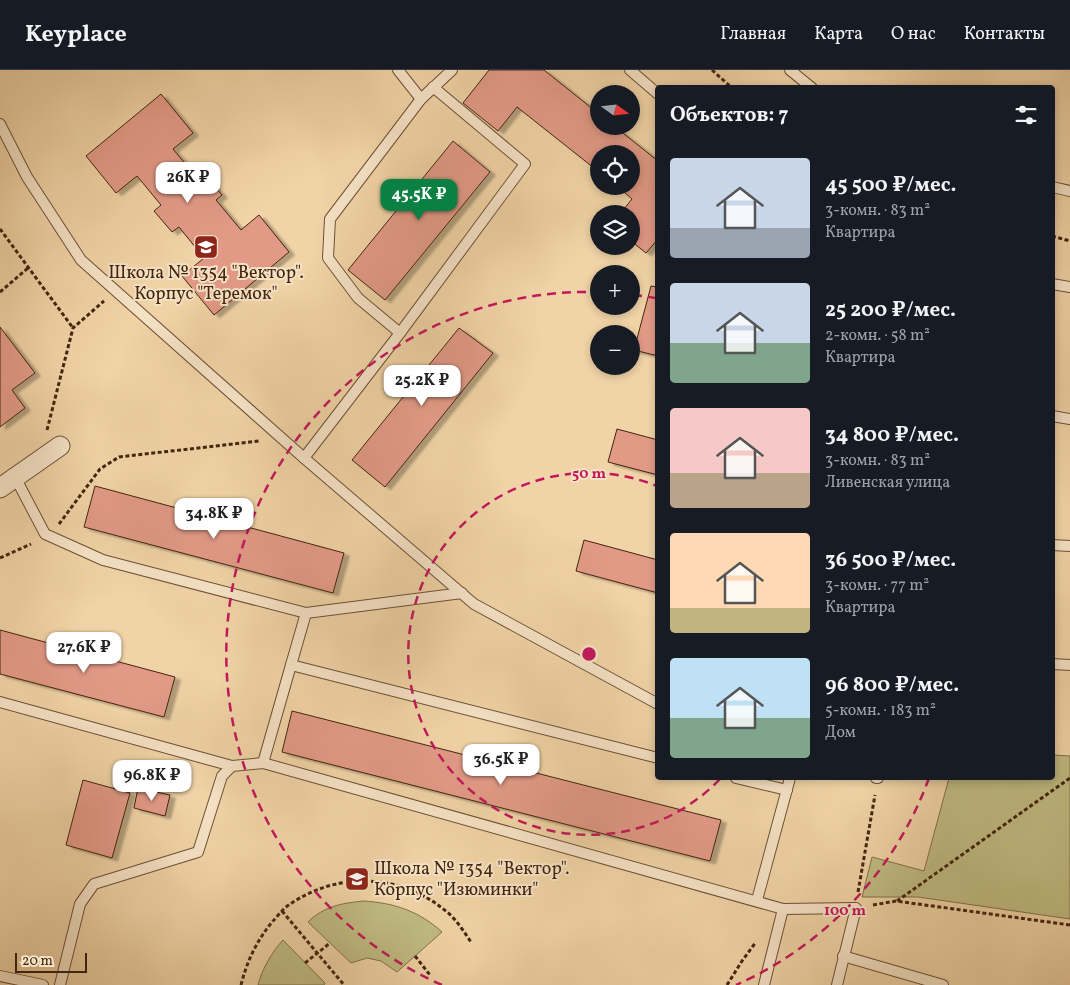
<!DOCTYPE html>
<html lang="ru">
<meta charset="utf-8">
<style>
body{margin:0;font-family:Vollkorn,serif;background:#20242c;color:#f1f3f6;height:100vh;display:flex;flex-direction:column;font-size:19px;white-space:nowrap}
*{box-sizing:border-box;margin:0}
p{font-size:16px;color:#9ea1a6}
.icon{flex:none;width:28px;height:28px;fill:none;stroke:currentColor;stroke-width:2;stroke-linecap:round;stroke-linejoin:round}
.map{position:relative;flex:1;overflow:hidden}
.sheet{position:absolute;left:655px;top:15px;width:400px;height:695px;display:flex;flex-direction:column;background:#171b24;border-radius:5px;box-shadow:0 2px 8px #0003}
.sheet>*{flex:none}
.needle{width:32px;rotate:105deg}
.controls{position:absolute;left:590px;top:15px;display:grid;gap:10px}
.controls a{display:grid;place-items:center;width:50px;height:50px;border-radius:50%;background:#171b24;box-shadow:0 2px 8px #0003;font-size:25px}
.scale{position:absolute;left:15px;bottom:12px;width:72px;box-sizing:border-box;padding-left:5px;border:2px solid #432510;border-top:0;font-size:14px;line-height:18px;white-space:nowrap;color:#432510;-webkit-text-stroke:4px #f5e2c5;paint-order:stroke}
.price{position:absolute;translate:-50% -42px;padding:0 11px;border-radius:10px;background:#fff;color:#222;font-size:16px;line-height:32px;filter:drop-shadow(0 1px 2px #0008)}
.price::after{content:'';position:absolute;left:50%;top:30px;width:15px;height:11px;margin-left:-8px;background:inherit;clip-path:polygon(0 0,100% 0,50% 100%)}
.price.on{background:#0b8043;color:#fff}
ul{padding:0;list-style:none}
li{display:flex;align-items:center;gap:15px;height:125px;padding:0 15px}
li span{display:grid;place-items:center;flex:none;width:140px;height:100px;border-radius:5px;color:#555}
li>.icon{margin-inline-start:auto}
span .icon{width:60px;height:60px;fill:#fffc;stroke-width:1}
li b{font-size:21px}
h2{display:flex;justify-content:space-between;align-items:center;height:60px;padding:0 15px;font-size:21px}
header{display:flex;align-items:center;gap:30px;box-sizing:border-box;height:70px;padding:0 25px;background:#171b24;border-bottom:1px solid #363941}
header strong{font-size:24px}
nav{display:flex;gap:28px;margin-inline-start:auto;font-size:18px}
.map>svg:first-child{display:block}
.park{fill:#c0bb82;stroke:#827049}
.building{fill:#e29a87;stroke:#432510;filter:url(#shadow)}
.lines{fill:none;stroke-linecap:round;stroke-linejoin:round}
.service-casing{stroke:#6e5036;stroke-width:12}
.minor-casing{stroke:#6e5036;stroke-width:21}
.path{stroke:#432510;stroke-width:3;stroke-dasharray:4 2.5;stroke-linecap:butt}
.service{stroke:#f5e2c5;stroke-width:10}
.minor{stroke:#f5e2c5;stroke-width:19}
.ring{fill:none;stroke:#c2185b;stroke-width:2.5;stroke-dasharray:9 6}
.labels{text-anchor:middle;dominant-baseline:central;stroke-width:4;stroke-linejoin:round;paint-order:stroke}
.poi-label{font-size:18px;fill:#432510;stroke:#f5e2c5}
.centre{fill:#c2185b;stroke:#f5e2c5;stroke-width:2.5}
.ring-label{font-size:15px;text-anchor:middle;font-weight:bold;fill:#c2185b;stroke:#f5e2c5;stroke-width:4;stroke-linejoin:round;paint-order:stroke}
</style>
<header>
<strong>Keyplace</strong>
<nav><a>Главная</a><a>Карта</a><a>О нас</a><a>Контакты</a></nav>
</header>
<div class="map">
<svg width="1070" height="915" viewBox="0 0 1070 915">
<defs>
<filter id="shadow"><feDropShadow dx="5.5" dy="3" stdDeviation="1" flood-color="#0004"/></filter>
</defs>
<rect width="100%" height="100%" fill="#f0d3a6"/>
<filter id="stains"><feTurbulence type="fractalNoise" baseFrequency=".004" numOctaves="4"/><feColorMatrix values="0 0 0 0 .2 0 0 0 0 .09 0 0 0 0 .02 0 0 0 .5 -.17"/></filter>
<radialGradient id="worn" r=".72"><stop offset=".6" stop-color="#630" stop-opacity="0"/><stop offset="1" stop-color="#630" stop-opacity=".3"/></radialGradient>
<!-- park -->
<g class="park">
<path d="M1053,685l17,1v163l-152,-22h-56l10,-40 52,14 25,-93h103z"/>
<path d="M364,831c30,2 55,10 78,31l-45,40 -16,-11 -14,-3 -16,5 -43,-41c16,-16 35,-19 56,-21z"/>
<path d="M283,870l42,43 -1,2h-66c4,-16 14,-33 25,-45z"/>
</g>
<!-- building -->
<g class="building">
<path d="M489,0h55l55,44v12h15l44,35v78l-12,14 -15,-12v-27h-11l12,-15 -15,-13h14v-32h-32v18l-82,-65 -19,24 -35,-28z"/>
<path d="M161,24l32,39 -20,16 24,29 6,-5 19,22 -6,5 25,30 18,-15 30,37 -75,63 -32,-39 22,-18 -25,-31 -7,5 -18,-21 7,-6 -24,-29 -21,17 -30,-37z"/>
<path d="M453,71l37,31 -105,128 -37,-30z"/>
<path d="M651,216l7,1v69l-24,-6z"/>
<path d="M0,257l35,46 -23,17 13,18 -25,19z"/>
<path d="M459,258l34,25 -108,134 -33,-27z"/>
<path d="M617,359l41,11v35l-50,-13z"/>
<path d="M95,416l249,67 -11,40 -249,-66z"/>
<path d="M584,470l74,20v33l-82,-22z"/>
<path d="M0,560l175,47 -11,40 -164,-43z"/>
<path d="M292,641l429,109 -11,41 -428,-109z"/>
<path d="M83,710l47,13 -18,65 -46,-13z"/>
<path d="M138,718l32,7 -5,21 -31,-8z"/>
</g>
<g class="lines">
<defs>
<g id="service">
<path d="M398,0l23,29"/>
<path d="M630,0l28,24"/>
<path d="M790,0l22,18"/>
<path d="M0,54l27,53 54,83 223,198 170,146 184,100"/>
<path d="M1052,117l18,4"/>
<path d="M1052,214l18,3"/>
<path d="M400,263l-42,-35 -30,-40 2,-39 91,-120 31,-29"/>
<path d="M1052,346l18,3"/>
<path d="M304,388l96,-125 125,-169 -92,-77"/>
<path d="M15,407l30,57 58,26 203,53 156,-20"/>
<path d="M1052,475l18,1"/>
<path d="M1052,594l18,1"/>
<path d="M291,595l15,-52"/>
<path d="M0,632l232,64"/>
<path d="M263,693l28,-98 367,93"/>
<path d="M736,708l51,12"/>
<path d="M876,708h2"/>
<path d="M757,830l33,-122"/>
<path d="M843,886l100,29"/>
<path d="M0,906l43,9"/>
<path d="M60,915l20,-81 14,-20 104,-32 24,-76 10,-10 31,-3 520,146 73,-1 -19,77"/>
<path d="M764,915l19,-76"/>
</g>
<path id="minor" d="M0,418l60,-42"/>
</defs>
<!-- service casing -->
<use href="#service" class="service-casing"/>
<!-- minor casing -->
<use href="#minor" class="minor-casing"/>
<!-- path -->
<g class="path">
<path d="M712,0l20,18"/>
<path d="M0,159l73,99"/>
<path d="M1052,166l18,5"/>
<path d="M0,222l28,-24"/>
<path d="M47,360l26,-102 31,-27"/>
<path d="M59,454l41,-55 19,-12 140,-16"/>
<path d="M0,488l31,-14"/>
<path d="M858,822l17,-97"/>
<path d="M897,831l173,-123"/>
<path d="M873,835l23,-4 174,24"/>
<path d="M282,841l62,74"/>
<path d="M415,886l15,19"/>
<path d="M305,893l25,-20"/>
<path d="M241,915c6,-24 16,-45 32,-64 4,-4 8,-10 13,-14 49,-36 114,-35 161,5 10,8 17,20 24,30"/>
<path d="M727,915l15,-24 14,-19"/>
</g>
<!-- service -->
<use href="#service" class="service"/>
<!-- minor -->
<use href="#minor" class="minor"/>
</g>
<!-- distance rings -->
<g class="ring">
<path d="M720 709A181 181 0 1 1 657 416"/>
<path d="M929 708A362 362 0 0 1 736 915M442 915A362 362 0 0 1 598 222M633 225A362 362 0 0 1 655 228"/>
</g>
<!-- icons -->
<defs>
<symbol id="school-square" viewBox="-11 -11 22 22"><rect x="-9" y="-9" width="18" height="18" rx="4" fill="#8f2418" stroke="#f5e2c5"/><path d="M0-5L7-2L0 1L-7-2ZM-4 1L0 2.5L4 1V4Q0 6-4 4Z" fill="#fff"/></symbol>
</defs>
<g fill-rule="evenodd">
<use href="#school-square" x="192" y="163" width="28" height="28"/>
<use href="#school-square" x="343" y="795" width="28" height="28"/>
</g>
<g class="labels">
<!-- poi labels -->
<g class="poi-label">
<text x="206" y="203">Школа № 1354 "Вектор".<tspan x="206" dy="21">Корпус "Теремок"</tspan></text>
<text x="374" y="799" text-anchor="start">Школа № 1354 "Вектор".<tspan x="374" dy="21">Корпус "Изюминки"</tspan></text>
</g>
</g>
<circle cx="589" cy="584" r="8" class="centre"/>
<g class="ring-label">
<text x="589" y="408">50 m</text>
<text x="845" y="845">100 m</text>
</g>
<rect width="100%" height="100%" filter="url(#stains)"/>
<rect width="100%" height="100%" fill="url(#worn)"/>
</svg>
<div class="controls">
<a><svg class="needle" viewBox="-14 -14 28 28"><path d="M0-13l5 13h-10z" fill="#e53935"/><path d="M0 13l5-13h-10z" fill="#9ea1a6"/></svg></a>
<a><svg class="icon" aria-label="locate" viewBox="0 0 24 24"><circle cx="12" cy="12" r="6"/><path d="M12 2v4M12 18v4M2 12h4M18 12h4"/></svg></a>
<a><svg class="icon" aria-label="layers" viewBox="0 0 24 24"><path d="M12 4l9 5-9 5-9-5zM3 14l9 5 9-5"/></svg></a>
<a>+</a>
<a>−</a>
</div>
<div class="scale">20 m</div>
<b class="price" style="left:188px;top:134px">26K ₽</b>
<b class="price on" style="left:419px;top:151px">45.5K ₽</b>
<b class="price" style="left:422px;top:337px">25.2K ₽</b>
<b class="price" style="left:214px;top:470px">34.8K ₽</b>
<b class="price" style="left:84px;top:604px">27.6K ₽</b>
<b class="price" style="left:501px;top:716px">36.5K ₽</b>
<b class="price" style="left:152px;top:732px">96.8K ₽</b>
<section class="sheet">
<h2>Объектов: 7<svg class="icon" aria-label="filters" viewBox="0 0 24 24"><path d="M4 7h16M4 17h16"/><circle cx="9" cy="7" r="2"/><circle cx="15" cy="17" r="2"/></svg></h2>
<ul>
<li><span style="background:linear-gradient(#c9d6e8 70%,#9aa5b1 0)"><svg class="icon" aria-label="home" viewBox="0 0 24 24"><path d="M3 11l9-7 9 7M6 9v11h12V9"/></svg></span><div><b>45 500 ₽/мес.</b><p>3-комн. · 83 m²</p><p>Квартира</p></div></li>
<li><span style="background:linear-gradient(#c9d6e8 60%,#7fa58c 0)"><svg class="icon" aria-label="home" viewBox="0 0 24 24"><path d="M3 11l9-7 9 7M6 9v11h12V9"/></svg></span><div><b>25 200 ₽/мес.</b><p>2-комн. · 58 m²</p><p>Квартира</p></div></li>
<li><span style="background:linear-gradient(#f6c9c9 65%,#b9a48a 0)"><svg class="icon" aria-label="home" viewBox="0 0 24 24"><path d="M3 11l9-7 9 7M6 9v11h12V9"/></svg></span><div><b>34 800 ₽/мес.</b><p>3-комн. · 83 m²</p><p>Ливенская улица</p></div></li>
<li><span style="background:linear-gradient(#ffd9b3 75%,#c2b280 0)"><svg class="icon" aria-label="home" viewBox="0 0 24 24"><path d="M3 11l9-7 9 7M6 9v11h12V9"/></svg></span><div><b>36 500 ₽/мес.</b><p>3-комн. · 77 m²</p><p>Квартира</p></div></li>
<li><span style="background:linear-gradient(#bfe0f5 60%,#7fa58c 0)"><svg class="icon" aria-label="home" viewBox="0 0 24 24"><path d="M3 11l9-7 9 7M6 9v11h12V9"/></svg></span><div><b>96 800 ₽/мес.</b><p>5-комн. · 183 m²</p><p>Дом</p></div></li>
</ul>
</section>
</div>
